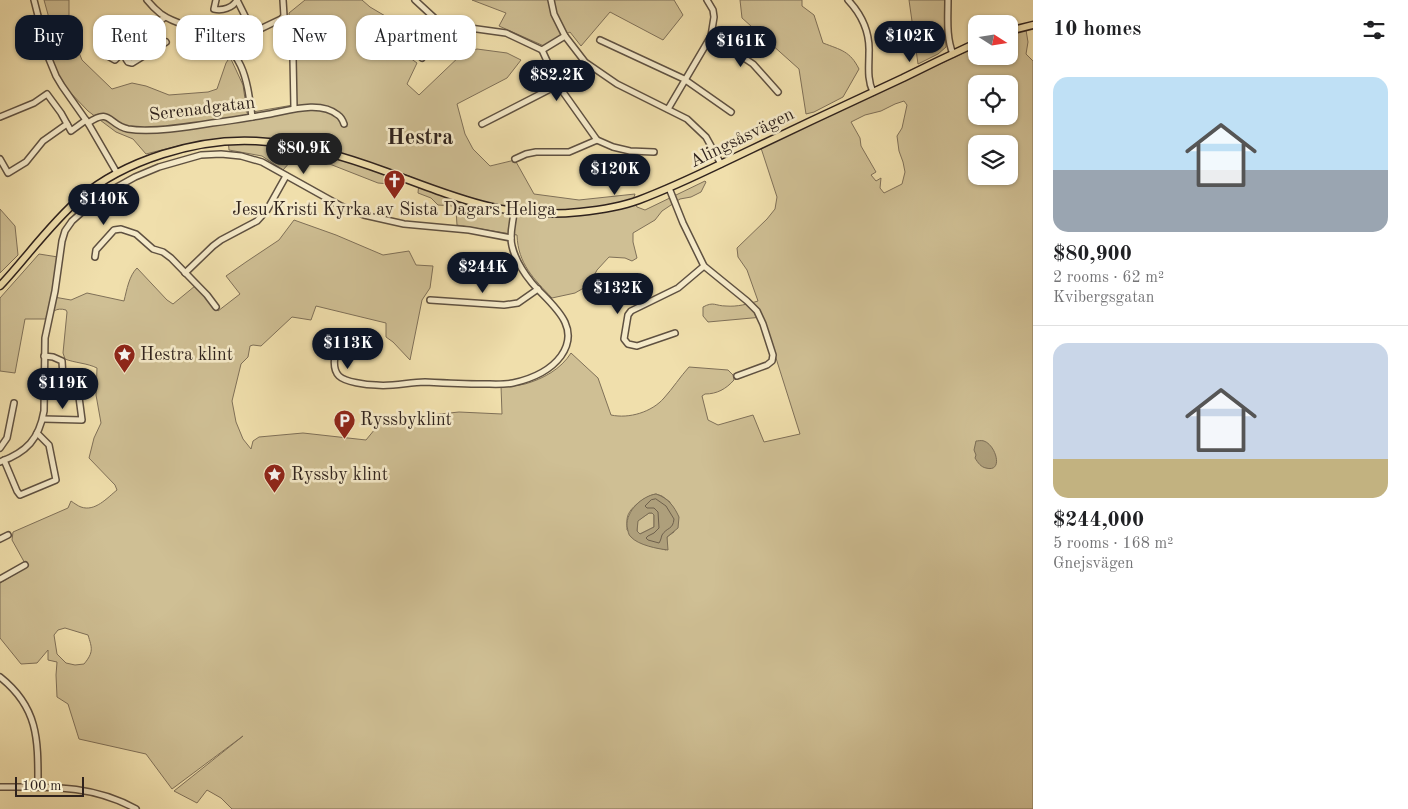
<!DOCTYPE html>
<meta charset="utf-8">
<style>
body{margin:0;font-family:"Old Standard TT",serif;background:#f6f6f6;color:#202124;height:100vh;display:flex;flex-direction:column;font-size:19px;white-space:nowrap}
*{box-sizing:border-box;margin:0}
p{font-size:16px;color:#757577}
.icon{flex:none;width:28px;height:28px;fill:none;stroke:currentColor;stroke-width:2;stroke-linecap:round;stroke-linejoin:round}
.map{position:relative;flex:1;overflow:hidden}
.panel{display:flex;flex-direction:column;background:#fff;width:375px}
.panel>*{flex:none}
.hud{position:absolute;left:15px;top:15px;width:475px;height:45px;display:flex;gap:10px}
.needle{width:32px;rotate:102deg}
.fabs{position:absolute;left:968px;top:15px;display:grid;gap:10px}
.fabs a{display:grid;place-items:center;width:50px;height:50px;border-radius:10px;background:#fff;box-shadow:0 1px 4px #0004;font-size:25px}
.scale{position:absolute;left:15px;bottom:12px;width:69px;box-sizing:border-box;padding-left:5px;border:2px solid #2f221d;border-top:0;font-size:14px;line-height:18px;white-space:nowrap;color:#2f221d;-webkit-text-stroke:4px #f5eac9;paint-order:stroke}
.price{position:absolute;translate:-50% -42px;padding:0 11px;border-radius:18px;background:#111827;color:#fff;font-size:16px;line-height:32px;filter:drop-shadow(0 1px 2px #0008)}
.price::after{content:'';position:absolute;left:50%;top:30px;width:15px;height:11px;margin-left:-8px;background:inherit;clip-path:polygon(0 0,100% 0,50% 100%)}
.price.current{background:#222;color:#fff}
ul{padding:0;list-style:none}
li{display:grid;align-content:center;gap:10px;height:265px;padding:0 20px}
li+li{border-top:1px solid #e0e0e0}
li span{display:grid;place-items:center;height:155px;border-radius:15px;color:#555}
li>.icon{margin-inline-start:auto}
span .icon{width:90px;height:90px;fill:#fffc;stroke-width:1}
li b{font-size:21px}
h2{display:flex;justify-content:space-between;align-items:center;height:60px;padding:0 20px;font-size:21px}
.pill{padding:0 18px;border-radius:15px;background:#fff;box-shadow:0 1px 4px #0004;font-size:18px;line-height:45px}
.pill.current{background:#111827;color:#fff}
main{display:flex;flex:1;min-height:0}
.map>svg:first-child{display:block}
.green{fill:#cfbf94;stroke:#7f7058;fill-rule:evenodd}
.water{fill:#ae9f7b;stroke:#7b6d55;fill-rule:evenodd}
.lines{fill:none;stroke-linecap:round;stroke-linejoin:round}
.shore{stroke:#6e604c;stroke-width:1}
.minor-casing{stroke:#5f5141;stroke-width:8}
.major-casing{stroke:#2f221d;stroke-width:9}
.minor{stroke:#f5eac9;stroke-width:5}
.major{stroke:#f0dfac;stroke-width:6}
.labels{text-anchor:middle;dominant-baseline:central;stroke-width:5;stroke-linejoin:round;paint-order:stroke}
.street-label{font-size:18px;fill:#2f221d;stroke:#f5eac9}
.poi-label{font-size:18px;fill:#2f221d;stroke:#f5eac9;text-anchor:start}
.district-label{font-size:22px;font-weight:bold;fill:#2f221d;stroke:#f5eac9}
</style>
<main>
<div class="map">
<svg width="1033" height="809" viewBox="0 0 1033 809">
<rect width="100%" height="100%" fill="#f0dfac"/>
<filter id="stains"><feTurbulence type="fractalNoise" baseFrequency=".004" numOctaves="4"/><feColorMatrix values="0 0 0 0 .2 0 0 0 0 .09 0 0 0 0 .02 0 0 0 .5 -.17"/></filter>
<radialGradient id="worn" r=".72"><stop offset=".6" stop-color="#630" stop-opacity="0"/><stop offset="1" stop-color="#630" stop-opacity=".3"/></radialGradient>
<!-- green -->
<g class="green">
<path d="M44,0h25v28l13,32 30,29 20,-6 14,3 23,9 39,-3 9,-3 9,-26 4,-6 13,28 4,28 46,-8 -4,-92 16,-13h57l8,7 39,23 -10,20 18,13 -10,21 12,11 44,-42 14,-4 30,4 14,7 -14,18 -50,26 8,30 8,15 17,17 25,-6 19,34 45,6 56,-6 -2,6 4,7 8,3 60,-29 1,1 -5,10 -10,5 -11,2 -18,12 -7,9 -22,13v9l4,16 -5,3 -7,-3 -16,-1 -12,13 -8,15 -14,8 -23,5c-18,-19 -34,-34 -35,-63l-60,-10 -1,-15 -4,-4 -14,-1 -7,-7 -13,-5 1,-12 -10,-5 -13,-4 -6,12 -12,-1 -79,-31 -16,18 -21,-14 -33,-6 -1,-12c-28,2 -55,9 -82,16l-13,-15 -17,-7 -28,-21 -23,-24 -6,-10 -7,-16 -4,-18 1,-8 3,-6z"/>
<path d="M472,0h202l9,15 -20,25 -53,-28 -29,34 -11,-14 -26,14 -45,-20 7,-13z"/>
<path d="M740,0h62v6l12,9 9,28c18,7 27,8 36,26l-16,28 -29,15 -8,2 -7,-45 -57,-51z"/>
<path d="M909,0h36l1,47 -8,7 -20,10z"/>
<path d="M1026,30l2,12 -2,12 7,7v748h-801l-11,-11 -14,-8 -10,13 -23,-12 69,-55 -71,53 -26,-35 -67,-15 -11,-35 -11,-7 -1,-22 1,-13 -9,-2v-10l-11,13 -16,1 -21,-26v-55l27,-16 -15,-27 1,-8 55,-24 3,-7c3,2 7,5 10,6 14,5 26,-9 36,-17l-2,-5 -26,-27 5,-20 7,-15 -5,-28 1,-27c-10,-5 -22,-5 -32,-9l-2,-6 4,-41 -1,-2c-10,-3 -14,2 -21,9h-20l-10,54 -15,-2v-73l39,-44 19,3 -4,40 17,3 16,-7 37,8c3,-12 5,-25 13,-33l30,32 6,4 22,-18 23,25 22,-17 -14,-18 20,-14 33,-22 15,-20 42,15 47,20 26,-4 7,14 17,1 -3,22 -8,12 -12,60 -17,-18 -7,-5v-14l-70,-17 -5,14 -19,-3 -31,29 -8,-1 -3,1 -2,11 -7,7 -9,37 4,21 7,17 8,10 2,-8 6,-4 44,-4 63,7 9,-11 4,-13 6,-1 26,2 48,-5 43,2 -1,-28c8,0 16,0 24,-2 18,-5 36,-15 46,-31l27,25 13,37c18,4 41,-3 53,-17 9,-10 16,-21 25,-31l39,3 5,5 1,5c-8,9 -17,14 -29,14l-3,2 6,24 10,5 35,-10 11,27 36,-8 -37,-117 -55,5 -5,-6v-9c11,-6 12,-1 23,-1 11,1 22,-2 32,-5l-11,-31 -9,-13 -1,-9 30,-29 8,-10 2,-12 -16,-49 215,-101v9h33v-21zM976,84h33v32h-33zM904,101l3,4 -5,23 -5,8 2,15 4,11 2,10 -3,12 -18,9 -4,-5 1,-10 -5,3 -5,-6 5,-3 -15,-26 -1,-8 -9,-16 14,-7 16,-4 14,-7zM976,144h33v32h-33zM656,494l6,2 8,6 4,30 -7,5 -1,13 -10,-3 -29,-17c0,-6 -1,-12 2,-17 4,-8 19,-18 27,-19zM65,628l23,7c4,13 6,17 -4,29l-9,1 -9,-2 -9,-9 -3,-19 4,-5z"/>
<path d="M0,209l15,17 3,29 -18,18z"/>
<path d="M649,513h3l2,2v12l-14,7 -3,-3v-10z"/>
</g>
<!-- water -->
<g class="water">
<path d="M976,441c2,0 5,-1 8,0 12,4 20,32 2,27 -5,-1 -8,-5 -11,-10l1,-3 -2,-5z"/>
<path d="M656,494c12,4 18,12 23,23l-1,11 -11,9 1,13c-10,-1 -30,-5 -37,-13 -3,-2 -3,-7 -4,-11 -1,-15 15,-30 29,-32zM649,513h3l2,2v12l-14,7 -3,-3 1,-10z"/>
</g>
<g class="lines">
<!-- shore -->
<path class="shore" d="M656,499l10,7 8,13c-1,11 -7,8 -12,16 -1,3 -1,5 -3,8l-11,-3 -2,-2 2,-2 6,-3 5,-5 -1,-16 -4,-4h-7l-2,-2 6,-6z"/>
<defs>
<g id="minor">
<path d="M34,0l15,59 7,17 6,10 26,37 29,50"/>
<path d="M147,0c4,5 9,10 14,14 12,9 29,12 43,18 40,17 43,47 48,85"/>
<path d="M216,0l-2,9c8,2 19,-1 23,-9"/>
<path d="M237,0l16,32"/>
<path d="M415,0l26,24 65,9 36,17 23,-14"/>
<path d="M551,0l3,14 11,22 20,26 32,22 70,35 19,18 15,27"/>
<path d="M848,0c14,15 22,33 21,53 0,14 -2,26 4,39"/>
<path d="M948,0c0,18 -2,37 5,54"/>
<path d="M165,17c-13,11 -37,22 -39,42l2,3 4,1 34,-21"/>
<path d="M711,36l42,28 25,28"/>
<path d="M600,40l84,39 47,33"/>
<path d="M227,45l54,-26 3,-3 -1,-16"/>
<path d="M127,48l-12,12 -9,-5 -1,-11c9,-8 15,0 24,6"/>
<path d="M542,50l16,35 39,55 16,7 17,4 24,1"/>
<path d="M422,58l19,-34"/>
<path d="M294,108l-1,-50 3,-8"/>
<path d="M668,109l43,-73 3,-19 -1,-7 -6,-10"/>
<path d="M0,117l34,-14 13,-9 14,19 10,18 15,-11"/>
<path d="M88,123c23,-16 20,2 40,6 23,4 60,-2 84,-6 17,-2 35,-5 52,-8 21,-3 55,-16 74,0 3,2 5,6 6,9"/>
<path d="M482,124l76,-39"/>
<path d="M0,159l8,14 18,-11 17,-21 24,-17"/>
<path d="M515,159l11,-5 10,-2h33l28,-12"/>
<path d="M669,188l14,35 21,43 43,35 10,10 6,13 10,31 -1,6 -5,4 -30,11"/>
<path d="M95,257l1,-7 18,-20 7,-1 15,5 17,15 10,3 8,6 36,37 9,12"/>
<path d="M185,273l28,-27 8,-6 36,-19 10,-11 19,-34"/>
<path d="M430,300l74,5 14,-2 20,-14"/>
<path d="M340,333c-2,13 -11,33 -1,43 6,6 28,9 37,9 16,2 33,-3 49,-3 19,1 38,2 57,2 10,0 21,1 31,-1 18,-4 37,-12 48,-27 22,-31 -12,-53 -29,-73 -9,-11 -17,-24 -20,-37 -3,-11 1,-23 2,-34"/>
<path d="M675,333l-38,13 -9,-2 -4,-5 4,-24 3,-4 47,-23 26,-22"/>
<path d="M43,419l39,1 -5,-38h-8l-6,-4 -1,-17 -9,-4 -9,-1"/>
<path d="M0,448l7,-10 7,-35"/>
<path d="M4,460l13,31 3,4 36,-15 -7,-35 -12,-12"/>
<path d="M0,462c27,-10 39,-23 44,-51l1,-73 10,-47 7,-50 3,-10 7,-10 18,-16 18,-13 27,-15 24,-10 42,-12 20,-1 20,2 21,6 79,44 23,9 40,9 65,6 42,8"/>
<path d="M0,539l8,-4"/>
<path d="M0,579l25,-14"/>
<path d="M0,677c39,31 38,63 38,110"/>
<path d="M0,787c48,0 92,-3 136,22"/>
</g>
<g id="major">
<path d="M1009,31l24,-6"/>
<path d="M0,286c27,-29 50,-62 80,-88 45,-38 117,-60 176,-57 45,2 90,16 131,31 68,25 118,48 193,40 20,-2 40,-5 59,-12 38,-14 75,-33 113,-51 50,-24 101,-48 151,-71 24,-12 49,-24 73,-35"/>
</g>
</defs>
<!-- minor casing -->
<use href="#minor" class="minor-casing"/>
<!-- major casing -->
<use href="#major" class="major-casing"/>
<!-- minor -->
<use href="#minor" class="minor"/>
<!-- major -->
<use href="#major" class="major"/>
</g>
<!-- icons -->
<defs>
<symbol id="church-pin" viewBox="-11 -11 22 30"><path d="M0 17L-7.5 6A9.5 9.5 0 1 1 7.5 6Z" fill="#8f2418" stroke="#f5eac9"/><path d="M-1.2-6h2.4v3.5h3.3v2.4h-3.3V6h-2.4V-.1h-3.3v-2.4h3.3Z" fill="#fff"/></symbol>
<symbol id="sight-pin" viewBox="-11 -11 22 30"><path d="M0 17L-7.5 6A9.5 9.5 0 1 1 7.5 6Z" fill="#8f2418" stroke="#f5eac9"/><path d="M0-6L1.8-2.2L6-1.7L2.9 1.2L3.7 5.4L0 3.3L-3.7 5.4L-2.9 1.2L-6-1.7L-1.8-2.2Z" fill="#fff"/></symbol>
<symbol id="parking-pin" viewBox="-11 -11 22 30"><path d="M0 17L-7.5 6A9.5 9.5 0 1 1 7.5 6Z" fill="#8f2418" stroke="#f5eac9"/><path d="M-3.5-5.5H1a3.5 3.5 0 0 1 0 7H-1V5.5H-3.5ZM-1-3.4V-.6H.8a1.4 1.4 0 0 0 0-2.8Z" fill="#fff"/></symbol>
</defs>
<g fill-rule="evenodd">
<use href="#church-pin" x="382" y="168" width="25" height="34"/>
<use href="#sight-pin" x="112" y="342" width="25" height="34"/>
<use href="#parking-pin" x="332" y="408" width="25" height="34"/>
<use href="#sight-pin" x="262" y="462" width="25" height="34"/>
</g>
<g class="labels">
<!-- street labels -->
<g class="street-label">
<text transform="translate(202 109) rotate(-7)">Serenadgatan</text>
<text transform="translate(742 138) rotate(-26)">Alingsåsvägen</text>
</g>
<!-- poi labels -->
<g class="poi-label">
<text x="394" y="210" text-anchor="middle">Jesu Kristi Kyrka av Sista Dagars Heliga</text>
<text x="140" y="355">Hestra klint</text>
<text x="360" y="420">Ryssbyklint</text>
<text x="291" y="475">Ryssby klint</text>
</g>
<!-- district labels -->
<g class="district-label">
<text x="420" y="138">Hestra</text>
</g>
</g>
<rect width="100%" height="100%" filter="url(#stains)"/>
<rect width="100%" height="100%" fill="url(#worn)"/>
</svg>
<div class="fabs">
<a><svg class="needle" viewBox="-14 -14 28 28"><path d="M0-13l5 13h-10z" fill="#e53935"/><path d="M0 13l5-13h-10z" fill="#757577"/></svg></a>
<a><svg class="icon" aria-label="locate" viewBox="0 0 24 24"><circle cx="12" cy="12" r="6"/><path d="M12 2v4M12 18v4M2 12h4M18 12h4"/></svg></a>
<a><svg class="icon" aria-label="layers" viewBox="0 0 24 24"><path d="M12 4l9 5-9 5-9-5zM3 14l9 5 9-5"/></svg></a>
</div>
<div class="scale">100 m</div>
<b class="price" style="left:910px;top:63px">$102K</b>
<b class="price" style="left:741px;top:68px">$161K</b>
<b class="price" style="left:557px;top:102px">$82.2K</b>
<b class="price current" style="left:304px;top:175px">$80.9K</b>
<b class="price" style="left:615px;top:196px">$120K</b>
<b class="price" style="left:104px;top:226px">$140K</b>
<b class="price" style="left:483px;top:294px">$244K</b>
<b class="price" style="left:618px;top:315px">$132K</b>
<b class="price" style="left:348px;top:370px">$113K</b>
<b class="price" style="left:63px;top:410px">$119K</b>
<div class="hud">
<a class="pill current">Buy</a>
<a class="pill">Rent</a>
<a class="pill">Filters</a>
<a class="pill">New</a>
<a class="pill">Apartment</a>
</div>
</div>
<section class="panel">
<h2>10 homes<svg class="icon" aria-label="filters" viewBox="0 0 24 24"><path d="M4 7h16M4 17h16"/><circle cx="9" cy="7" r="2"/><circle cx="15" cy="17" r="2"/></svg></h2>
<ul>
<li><span style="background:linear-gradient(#bfe0f5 60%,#9aa5b1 0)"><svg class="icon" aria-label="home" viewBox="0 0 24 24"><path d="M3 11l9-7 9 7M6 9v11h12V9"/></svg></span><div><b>$80,900</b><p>2 rooms · 62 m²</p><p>Kvibergsgatan</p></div></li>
<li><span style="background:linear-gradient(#c9d6e8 75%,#c2b280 0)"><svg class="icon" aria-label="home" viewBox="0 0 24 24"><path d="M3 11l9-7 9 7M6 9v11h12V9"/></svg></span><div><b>$244,000</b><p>5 rooms · 168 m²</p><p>Gnejsvägen</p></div></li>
</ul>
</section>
</main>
